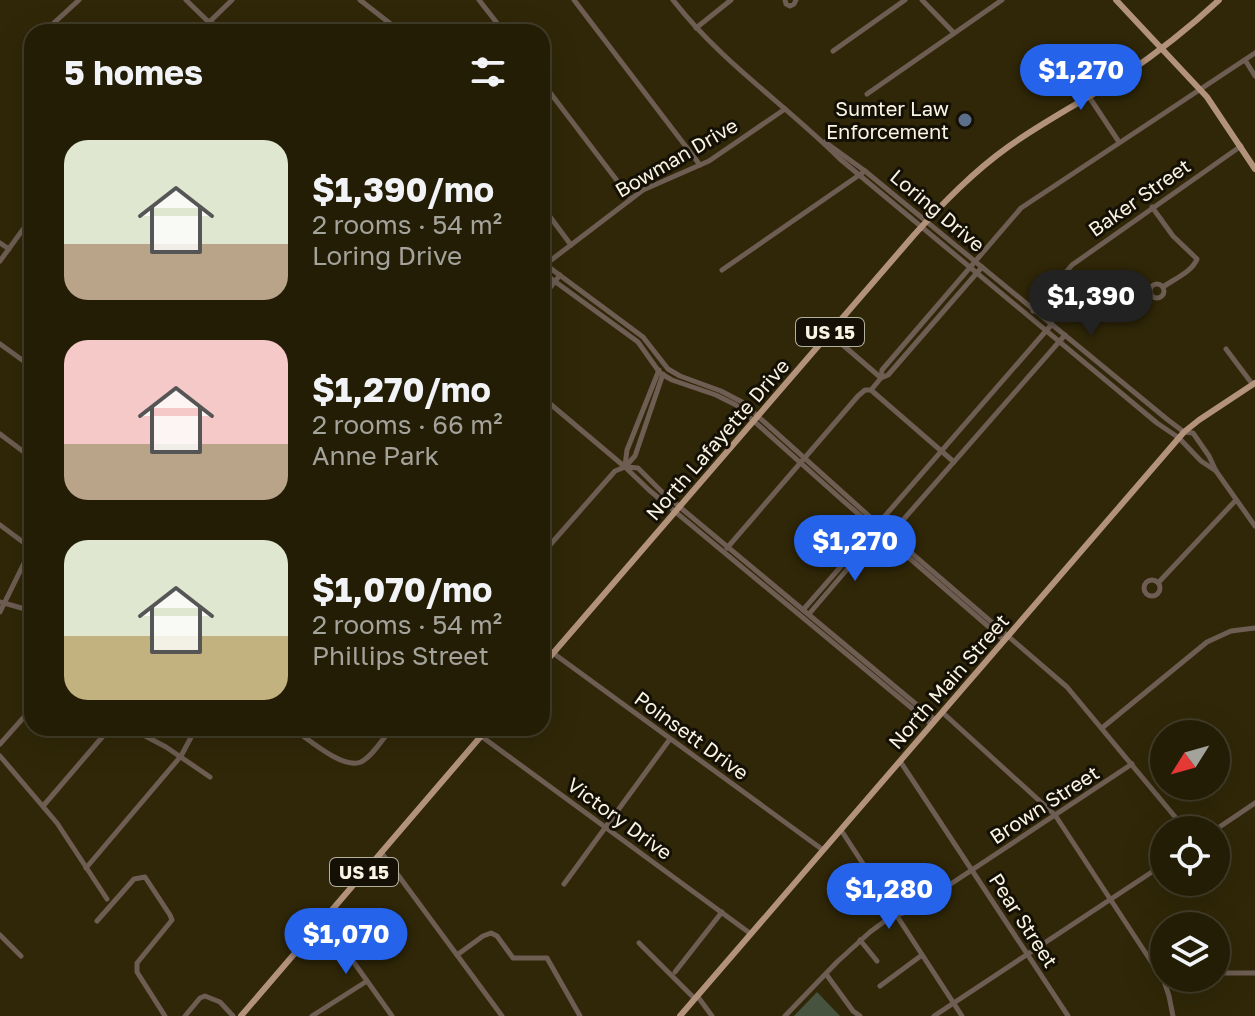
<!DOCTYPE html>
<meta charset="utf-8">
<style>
body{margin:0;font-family:"Golos Text",sans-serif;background:#302a14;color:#f1f3f6;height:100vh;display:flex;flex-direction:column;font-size:30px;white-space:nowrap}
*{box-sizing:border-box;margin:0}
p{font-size:26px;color:#a3a29b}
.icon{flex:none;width:44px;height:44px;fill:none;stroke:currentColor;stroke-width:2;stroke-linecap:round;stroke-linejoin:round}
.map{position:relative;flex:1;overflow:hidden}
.sheet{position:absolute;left:24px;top:24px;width:526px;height:712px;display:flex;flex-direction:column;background:#241d06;border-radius:24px;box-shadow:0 8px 32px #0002,0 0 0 2px #413b28}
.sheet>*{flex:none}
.needle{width:52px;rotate:233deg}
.buttons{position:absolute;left:1150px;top:720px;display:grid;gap:16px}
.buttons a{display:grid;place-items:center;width:80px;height:80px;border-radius:50%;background:#241d06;box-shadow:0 8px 32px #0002,0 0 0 2px #413b28;font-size:40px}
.price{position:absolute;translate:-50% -68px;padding:0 18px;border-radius:28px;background:#2563eb;color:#fff;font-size:26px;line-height:52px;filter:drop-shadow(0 2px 4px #0008)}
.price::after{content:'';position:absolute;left:50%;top:48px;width:24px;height:18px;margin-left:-12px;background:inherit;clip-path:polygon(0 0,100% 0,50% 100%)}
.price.active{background:#222;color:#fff}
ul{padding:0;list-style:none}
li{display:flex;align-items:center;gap:24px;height:200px;padding:0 40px}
li span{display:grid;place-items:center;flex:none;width:224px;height:160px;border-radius:24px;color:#555}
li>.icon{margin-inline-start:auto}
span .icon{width:96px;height:96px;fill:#fffc;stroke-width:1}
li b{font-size:34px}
h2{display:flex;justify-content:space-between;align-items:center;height:96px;padding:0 40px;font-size:34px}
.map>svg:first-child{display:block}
.grass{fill:#45533f}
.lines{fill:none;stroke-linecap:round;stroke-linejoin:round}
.minor{stroke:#6d5d52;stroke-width:5}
.major{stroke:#b2927b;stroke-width:6}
.service-dot{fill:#5c6f8a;stroke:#141005;stroke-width:3}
.labels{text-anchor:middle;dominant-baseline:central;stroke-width:6;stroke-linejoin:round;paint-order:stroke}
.shield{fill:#141005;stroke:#b4b0a0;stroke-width:2}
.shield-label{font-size:18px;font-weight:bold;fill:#f9f4e3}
.poi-label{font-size:20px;fill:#f9f4e3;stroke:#141005;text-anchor:end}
.street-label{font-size:20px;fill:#f9f4e3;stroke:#141005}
</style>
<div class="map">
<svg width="1255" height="1016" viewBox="0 0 1255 1016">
<rect width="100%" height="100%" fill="#302708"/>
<!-- grass -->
<path class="grass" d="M817,992l23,24h-46z"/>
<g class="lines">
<!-- minor -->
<g class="minor">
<path d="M186,0l33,32"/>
<path d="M360,0l41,32"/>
<path d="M479,0l25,32"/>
<path d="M574,0l126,165"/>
<path d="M673,0c49,63 112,104 167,159l317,264 22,15 22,23 15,10"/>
<path d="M785,0l1,4 4,2 4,-2 2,-4"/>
<path d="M922,0l32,33"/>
<path d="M214,24l16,8"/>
<path d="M696,28l35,-28"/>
<path d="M44,32l35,-32"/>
<path d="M199,32l33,-32"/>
<path d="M833,51l72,-51"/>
<path d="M1245,60l10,16"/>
<path d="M1068,65l51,77"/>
<path d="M542,82l89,117"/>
<path d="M867,94l135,-94"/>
<path d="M825,142l40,29 303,249 16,12 9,1 16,23 7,15 39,55"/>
<path d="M542,206l29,39"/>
<path d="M1152,207l21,29 24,23c-5,13 -23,20 -34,28"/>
<path d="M0,243l9,6"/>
<path d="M0,261l32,-44"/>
<path d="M542,262l101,75 25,32 12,7 41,15 21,11 137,123 188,162 119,143"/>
<path d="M546,264l97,-74 66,-29 76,-52"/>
<path d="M722,270l143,-99"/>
<path d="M542,272l96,70 22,31 12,7 44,15 20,10 105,94 163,141"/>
<circle cx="1157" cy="291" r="7"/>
<path d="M542,298l18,-23"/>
<path d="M1033,311l39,-46 169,-119"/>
<path d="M829,333l51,44"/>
<path d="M0,344l32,23"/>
<path d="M1226,349l27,36"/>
<path d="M881,378l1,-8 139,-162 234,-155"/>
<path d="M871,390l83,72"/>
<path d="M542,397l83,70 24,23 282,234"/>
<path d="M0,434l32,24"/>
<path d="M625,466l2,-16 32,-80"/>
<path d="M626,467l12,1 25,25 272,227"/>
<path d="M0,525l31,23"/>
<path d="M889,536l176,-201"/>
<path d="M727,548l131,-152 7,-6h6l10,-12 7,-3 94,-108"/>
<path d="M542,554l73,-83 10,-4 10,-11 28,-82"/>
<circle cx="1152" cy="588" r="8"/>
<path d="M1158,583l78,-83"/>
<path d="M0,602l32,9"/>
<path d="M803,610l249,-286"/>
<path d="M0,612l32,-65"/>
<path d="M809,614l70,-82v-2"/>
<path d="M542,645l281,205"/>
<path d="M942,712l113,103 109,166 5,15 4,20"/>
<path d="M130,728l36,19 44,30"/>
<path d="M292,728c15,10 51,42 69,34 12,-6 22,-24 31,-34"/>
<path d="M470,728l281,206"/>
<path d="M1102,728l105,-86 24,-11 24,-3"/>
<path d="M0,744l32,-36"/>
<path d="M0,756l57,67 50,76"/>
<path d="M900,761l168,255"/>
<path d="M44,805l66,-77"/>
<path d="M841,830l121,186"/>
<path d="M1215,830l40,-27"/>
<path d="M381,852l121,164"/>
<path d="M86,868l95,-112 15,-28"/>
<path d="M564,884l106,-145"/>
<path d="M323,919l69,97"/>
<path d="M97,921l37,-42 11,-2 25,38 2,5 -35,43v9l28,44"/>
<path d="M0,935l21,21"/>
<path d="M860,940l17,21"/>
<path d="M639,943l56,56"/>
<path d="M457,955l26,-19 8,-3 6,3 16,22h34l33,58"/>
<path d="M675,972l47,-60"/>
<path d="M1216,973h39"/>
<path d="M826,974l27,37 7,5"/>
<path d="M880,986l42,-31"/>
<path d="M698,997l14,19"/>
<path d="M185,1016l15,-18 5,-2 15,6 13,14"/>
<path d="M312,1016l55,-35"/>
<path d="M785,1016l52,-54 33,-30 19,-14 20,-7 19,-12 204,-135"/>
<path d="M934,1016l230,-152"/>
</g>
<!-- major -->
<g class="major">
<path d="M1116,0l91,97 48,72"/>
<path d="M542,666l372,-431c29,-32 59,-63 94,-88 36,-26 77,-47 115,-71 34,-23 66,-48 96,-76"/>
<path d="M241,1016l247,-288"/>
<path d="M680,1016l504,-584 15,-12 56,-37"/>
</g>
</g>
<!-- markers -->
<circle class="service-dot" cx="965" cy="120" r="8"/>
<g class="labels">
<!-- shield labels -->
<g class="shield">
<rect x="796" y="318" width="68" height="28" rx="6"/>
<rect x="330" y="858" width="68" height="28" rx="6"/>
</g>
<g class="shield-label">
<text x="830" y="332">US 15</text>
<text x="364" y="872">US 15</text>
</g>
<!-- poi labels -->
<g class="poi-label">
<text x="949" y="108">Sumter Law<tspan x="949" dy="23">Enforcement</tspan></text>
</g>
<!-- street labels -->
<g class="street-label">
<text transform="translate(676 157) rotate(-30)">Bowman Drive</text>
<text transform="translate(1139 197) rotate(-35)">Baker Street</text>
<text transform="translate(938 210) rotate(40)">Loring Drive</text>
<text transform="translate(717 439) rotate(-49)">North Lafayette Drive</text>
<text transform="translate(948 681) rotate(-49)">North Main Street</text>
<text transform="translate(692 735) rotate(36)">Poinsett Drive</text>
<text transform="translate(1044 804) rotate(-33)">Brown Street</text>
<text transform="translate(620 818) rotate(36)">Victory Drive</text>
<text transform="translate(1024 920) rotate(57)">Pear Street</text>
</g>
</g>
</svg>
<div class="buttons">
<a><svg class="needle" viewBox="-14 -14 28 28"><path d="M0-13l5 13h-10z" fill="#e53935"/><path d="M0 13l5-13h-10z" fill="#a3a29b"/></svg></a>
<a><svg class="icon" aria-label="locate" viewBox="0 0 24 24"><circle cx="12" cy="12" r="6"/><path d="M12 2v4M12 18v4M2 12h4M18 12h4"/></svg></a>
<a><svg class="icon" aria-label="layers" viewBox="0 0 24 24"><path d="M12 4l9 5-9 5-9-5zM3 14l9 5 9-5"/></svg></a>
</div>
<b class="price" style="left:1081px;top:112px">$1,270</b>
<b class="price active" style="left:1091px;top:338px">$1,390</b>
<b class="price" style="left:855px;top:583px">$1,270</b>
<b class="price" style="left:889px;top:931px">$1,280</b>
<b class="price" style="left:346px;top:976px">$1,070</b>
<section class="sheet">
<h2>5 homes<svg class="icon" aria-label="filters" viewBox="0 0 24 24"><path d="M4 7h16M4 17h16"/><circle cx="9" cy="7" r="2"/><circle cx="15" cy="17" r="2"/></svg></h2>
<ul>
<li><span style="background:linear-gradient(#dfe7d0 65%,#b9a48a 0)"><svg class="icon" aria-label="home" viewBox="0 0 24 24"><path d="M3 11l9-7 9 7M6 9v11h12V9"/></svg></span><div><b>$1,390/mo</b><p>2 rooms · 54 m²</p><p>Loring Drive</p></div></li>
<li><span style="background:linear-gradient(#f6c9c9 65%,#b9a48a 0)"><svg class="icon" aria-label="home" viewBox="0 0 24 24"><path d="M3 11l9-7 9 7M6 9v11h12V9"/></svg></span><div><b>$1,270/mo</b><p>2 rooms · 66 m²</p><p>Anne Park</p></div></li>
<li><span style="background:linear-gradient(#dfe7d0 60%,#c2b280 0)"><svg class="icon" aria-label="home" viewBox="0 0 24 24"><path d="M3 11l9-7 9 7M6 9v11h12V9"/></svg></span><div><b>$1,070/mo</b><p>2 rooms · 54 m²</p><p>Phillips Street</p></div></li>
</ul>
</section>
</div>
